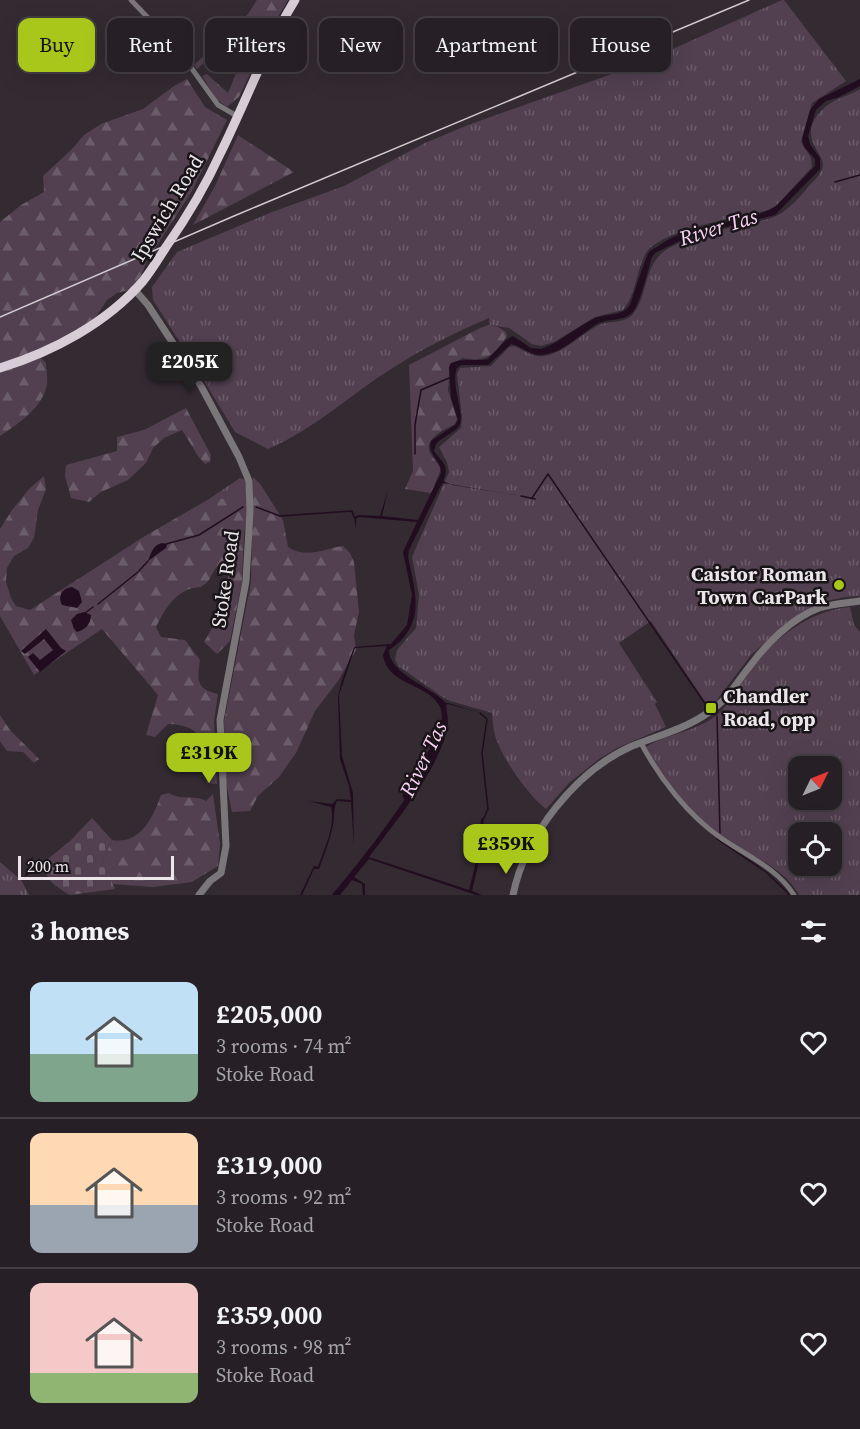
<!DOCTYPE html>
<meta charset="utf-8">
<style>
body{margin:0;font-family:"Source Serif 4",serif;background:#322d32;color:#f1f3f6;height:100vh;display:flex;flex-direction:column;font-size:22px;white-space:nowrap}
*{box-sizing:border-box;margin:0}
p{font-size:20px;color:#a4a3a7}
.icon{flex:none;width:33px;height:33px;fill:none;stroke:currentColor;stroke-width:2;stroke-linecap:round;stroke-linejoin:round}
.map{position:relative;height:895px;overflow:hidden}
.sheet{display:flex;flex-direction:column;background:#262026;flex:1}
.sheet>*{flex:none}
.hud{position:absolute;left:18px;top:18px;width:825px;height:54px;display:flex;gap:12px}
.needle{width:39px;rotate:47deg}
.fabs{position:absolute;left:788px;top:756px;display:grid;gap:12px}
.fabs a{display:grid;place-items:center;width:54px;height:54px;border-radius:12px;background:#262026;box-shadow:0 6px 24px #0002,0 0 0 2px #423e43;font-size:30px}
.scale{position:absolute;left:18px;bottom:15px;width:156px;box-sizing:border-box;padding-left:6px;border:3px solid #ece6eb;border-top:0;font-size:16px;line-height:21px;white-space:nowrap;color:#ece6eb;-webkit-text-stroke:4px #181417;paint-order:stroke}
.price{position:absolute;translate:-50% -51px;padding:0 14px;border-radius:12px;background:#a9c71a;color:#111;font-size:20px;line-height:39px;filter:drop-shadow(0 2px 3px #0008)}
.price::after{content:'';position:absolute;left:50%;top:36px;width:18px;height:14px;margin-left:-9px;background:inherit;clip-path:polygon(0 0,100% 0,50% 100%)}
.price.active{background:#222;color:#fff}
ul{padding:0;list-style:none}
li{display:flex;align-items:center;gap:18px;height:150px;padding:0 30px}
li+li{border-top:2px solid #423e43}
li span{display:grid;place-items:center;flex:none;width:168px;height:120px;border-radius:12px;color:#555}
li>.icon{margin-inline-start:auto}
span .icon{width:72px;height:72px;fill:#fffc;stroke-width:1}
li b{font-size:26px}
h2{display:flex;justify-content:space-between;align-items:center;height:72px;padding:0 30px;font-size:26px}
.chip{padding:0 21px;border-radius:12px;background:#262026;box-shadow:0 6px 24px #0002,0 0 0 2px #423e43;font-size:21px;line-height:54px}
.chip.active{background:#a9c71a;color:#111}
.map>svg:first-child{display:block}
.grass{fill:url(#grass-tufts);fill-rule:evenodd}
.forest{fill:url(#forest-firs)}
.cemetery{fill:url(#cemetery-stones)}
.water{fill:#220d20}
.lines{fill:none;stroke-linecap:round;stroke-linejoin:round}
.stream{stroke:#220d20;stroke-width:1.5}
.river{stroke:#220d20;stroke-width:9}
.minor{stroke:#7a767a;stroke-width:5}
.tertiary{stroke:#7a767a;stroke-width:7}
.trunk{stroke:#d8ccd6;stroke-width:9}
.rail{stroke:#d1cad0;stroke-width:1.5}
.poi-dot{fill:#a9c71a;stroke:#181417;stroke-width:2}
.labels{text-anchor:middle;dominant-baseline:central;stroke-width:5;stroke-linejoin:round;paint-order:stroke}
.street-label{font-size:20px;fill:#ece6eb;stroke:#181417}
.poi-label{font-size:20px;font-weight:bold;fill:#ece6eb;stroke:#181417;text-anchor:end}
.water-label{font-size:21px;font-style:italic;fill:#fad2f5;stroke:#181417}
</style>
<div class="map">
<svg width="860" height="895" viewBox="0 0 860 895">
<defs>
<pattern id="grass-tufts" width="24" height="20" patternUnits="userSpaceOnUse" patternTransform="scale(1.5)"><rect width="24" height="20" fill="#524050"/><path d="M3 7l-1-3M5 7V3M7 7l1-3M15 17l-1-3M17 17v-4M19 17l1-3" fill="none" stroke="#6b5c69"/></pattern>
<pattern id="forest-firs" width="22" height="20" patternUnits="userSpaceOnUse" patternTransform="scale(1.5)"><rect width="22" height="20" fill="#524050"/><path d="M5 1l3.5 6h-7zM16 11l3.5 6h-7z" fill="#6b5c69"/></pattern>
<pattern id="cemetery-stones" width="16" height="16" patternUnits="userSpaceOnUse" patternTransform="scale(1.5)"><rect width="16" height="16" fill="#524050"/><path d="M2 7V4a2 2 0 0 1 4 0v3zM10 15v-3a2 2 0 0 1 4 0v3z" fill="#6b5c69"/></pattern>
</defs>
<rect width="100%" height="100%" fill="#332a32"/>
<!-- grass -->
<g class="grass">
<path d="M782,0h2l62,81 -34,22 -11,39 10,16 1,9 -36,39 -7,4c-26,6 -112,20 -124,45 -9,17 -9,40 -22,55l-28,7 -41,25 -13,4 -9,-2 -23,-16 -19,-3 -1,-7c-33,14 -67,31 -98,51 -41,26 -78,61 -123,80l-33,-17 -45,-74 -37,-58 -1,-13 25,-35 95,-40 72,-26 81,-43 43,-18 169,-60z"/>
<path d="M860,89v507l-15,1 -23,5 -39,24 -32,29 -41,54 -59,-88 -32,22 38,59 -2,2 11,23 -49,21 -18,11 -30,24 -23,26c-18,-14 -41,-47 -49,-68 -4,-9 -4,-19 -5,-28l-45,-13 -49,-34 -3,-7 2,-9 19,-22 3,-33 -7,-38 37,-85 -2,-10 -8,-15 22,-19 1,-12 -5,-42 3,-6 31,-2 18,-19 5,-1c9,4 20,12 30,10 20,-3 37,-22 55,-31 11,-5 26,-1 34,-11 16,-19 9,-50 36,-66 26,-15 54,-18 83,-25 8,-2 18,-4 26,-8 10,-5 23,-19 30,-28 4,-4 12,-12 14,-18 7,-15 -30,-31 2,-61 9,-9 25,-12 36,-19z"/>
<path d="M240,478l6,2 1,21 -5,-2h-33z"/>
<path d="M850,607l4,18 6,7v263h-61c-15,-27 -44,-37 -68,-53 -31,-20 -71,-61 -85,-95 22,-14 51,-15 72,-33 14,-12 22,-29 33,-44 24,-33 58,-59 99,-63zM798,766h33v34h-33zM798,832h33v34h-33z"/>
<path d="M0,862l21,18 8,15h-29z"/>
</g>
<!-- forest -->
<g class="forest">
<path d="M257,0h31l-13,22 -36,75 -12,10 -10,-7 -15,-24 5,-2 21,19 18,-45 17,-19 -5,-6 -10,3 -51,43 -3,-4 54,-51z"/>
<path d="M187,79l18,28 22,13 -35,71 -45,70 -6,15 -12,14 -12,3 -10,7 -12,18 -16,10 -43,23 -36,13v-142l21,-17 23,-13 -1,-16 29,-27 12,-14 17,-11 42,-15 31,-23z"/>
<path d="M238,135l56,37 -101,53 22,-39z"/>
<path d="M489,325l9,2 8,5 1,4c-13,19 -21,27 -44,22l-13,7 -2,25 9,29 -2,5c-11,6 -35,16 -23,32 3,5 6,7 9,13l-10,24 -26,-4 8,-18 -4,-106 71,-37z"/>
<path d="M40,357l6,6c0,6 2,14 1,20 -2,23 -29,41 -47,53v-64z"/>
<path d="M186,408l25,47 -1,7 -5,2 -7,-8 -16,-26 -18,8 -11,10 -7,15 -18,17 -27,12 -12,10 -18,-4 -6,-22 1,-11 51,-14v-14l27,-7z"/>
<path d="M44,476l2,13 -8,21 -4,28 -6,10 -14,8 -7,12 -1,14 5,16 5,8 14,4 115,-74 64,-37h34l4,2 1,10 -4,24 -2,47 -12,59 -13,13 -13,-12 17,-29 9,-48 -3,-3h-5c-11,9 -10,17 -17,22 -5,5 -12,3 -18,6 -16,7 -24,23 -31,37l5,10 24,3 15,20c-3,20 -4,29 18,34l-4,27 3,63 -10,-1c-3,-33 2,-58 -39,-59l-13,13 -9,-2 12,-40 -56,-66 -68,46 -34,-59v-87l12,-19 17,-21z"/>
<path d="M253,477l8,8 22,35 5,27c18,12 35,2 55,-1l7,7 4,9 5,50 -5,23 2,15 -18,31 -23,30 -19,42 -17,24 -21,19 -8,15 -18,1 -6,-29 -2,-62 27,-139z"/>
<path d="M0,715l10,15 29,29 -5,4 -11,-11 -16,-1 -7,-10z"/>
<path d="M169,793c12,8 26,1 37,8l7,-7 7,50 -2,22 -26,16 -39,5 -41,-3 -10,-22 10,-22c29,5 41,-23 49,-45z"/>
</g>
<!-- cemetery -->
<path class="cemetery" d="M92,818l20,22 -10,22 13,27 -45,6c-16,-10 -25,-14 -26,-33l26,-21z"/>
<!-- water -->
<g class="water">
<path d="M860,79v7l-21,11 -13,4 -10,9 -8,26 2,8 10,14v11l-45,46 -85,21 -35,17 -3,4c-4,12 -12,48 -20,56 -10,9 -24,5 -35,11 -17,10 -35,30 -56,31 -11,1 -19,-9 -30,-11l-23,21h-27l-4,3c-7,18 9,47 2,58 -5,7 -17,11 -23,18l-2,7c9,13 16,14 9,30l9,4 69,11 -78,-13 -3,4 -31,63 -1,7c8,37 18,69 -19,93 0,24 41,36 57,53h2l32,10 -32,-9 -2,1c1,6 2,13 2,19 -5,40 -54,100 -79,133l100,33 8,-32 4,-39 3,-1 -4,39 -8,34 10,4h-6l-107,-36 -15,18 11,7v11h-2l-1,-11 -10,-4 -12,15h-8c25,-30 128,-154 107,-190 -13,-22 -52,-20 -56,-50l4,-9 -32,2 -16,47 3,61 11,37 1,54 -3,-45 -14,-1c-4,8 -2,16 -4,24 -3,15 -9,30 -14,44h-5l-12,26h-2l14,-29 4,1c6,-18 18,-42 13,-60l-22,-6 23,3 5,-5 14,1 -2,-14 -9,-27 -2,-62 4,-17 12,-33 37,-3 16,-19 5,-30 -9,-43 14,-30 -58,-5 -3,2v10l-2,-12 5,-2 21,1 8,-26 -6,26 36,4 23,-47c0,-14 -14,-18 -10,-32l24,-16 3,-5 -7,-22 -2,-30 1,-4c10,-7 26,-2 38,-5l18,-19 7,-4 18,12 10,1c20,-7 35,-22 54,-31 13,-5 26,-1 35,-13 3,-9 16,-49 19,-53 3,-3 9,-5 12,-8 37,-24 80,-17 115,-38l39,-40v-7l-11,-12 -2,-8 8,-29 9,-11z"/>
<path d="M162,543l5,1 -1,4 -18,13c3,-8 5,-16 14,-18z"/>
<path d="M72,587l7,4 3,11 -5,6 -15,-3c-5,-10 1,-17 10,-18z"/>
<path d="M84,612l7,3c0,9 -6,15 -14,17l-3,-3 -3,-9 6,-6z"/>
<path d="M46,629l15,19 5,3 -26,21 -12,-15 5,-4 7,7 13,-10 -9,-11 -19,15 -4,-3z"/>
</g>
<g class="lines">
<!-- stream -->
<g class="stream">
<path d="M835,182l25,-7"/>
<path d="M415,454v-29l6,-35 28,-12"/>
<path d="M521,496l14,3"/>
<path d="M532,498l16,-24 160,234"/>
<path d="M256,507l24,9 72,-5 2,6"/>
<path d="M166,544l33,-9 44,-28"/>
<path d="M98,604l40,-32 10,-11"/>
<path d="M85,613l8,-6"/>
<path d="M480,713l7,6 -5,34 6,56 -4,9"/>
<path d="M717,716l3,117"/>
<path d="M717,839l49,33 23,22 -1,1"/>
</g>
<!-- river -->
<path class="river" d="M407,796l28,-47"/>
<!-- minor -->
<g class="minor">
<path d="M131,0l46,48 41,57 19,11"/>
<path d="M641,743c19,36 47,72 80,95 26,18 56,30 73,57"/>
</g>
<!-- tertiary -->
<g class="tertiary">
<path d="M134,289l14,16 53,81 38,71 10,24 1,30 -4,70 -26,139 6,126 -5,27 -11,8 -11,14"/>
<path d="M513,895c12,-60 63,-124 119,-149 30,-12 61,-19 86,-41 13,-10 21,-26 32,-39 17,-23 42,-48 69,-58 13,-4 28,-5 41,-7"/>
</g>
<!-- trunk -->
<path class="trunk" d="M0,368c52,-16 107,-45 143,-87 8,-10 16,-23 23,-34 21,-30 40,-62 55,-95 25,-51 44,-103 74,-152"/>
<!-- rail -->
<path class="rail" d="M0,317l234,-101 515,-216"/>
</g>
<!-- markers -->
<g class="poi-dot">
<circle cx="839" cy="585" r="6"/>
<rect x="705" y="702" width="12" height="12" rx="3"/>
</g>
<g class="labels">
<!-- street labels -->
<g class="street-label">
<text transform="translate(167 208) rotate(-59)">Ipswich Road</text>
<text transform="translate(225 579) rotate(-82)">Stoke Road</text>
</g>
<!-- poi labels -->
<g class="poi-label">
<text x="827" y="574">Caistor Roman<tspan x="827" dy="23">Town CarPark</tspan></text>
<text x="723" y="696" text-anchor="start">Chandler<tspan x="723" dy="23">Road, opp</tspan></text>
</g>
<!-- water labels -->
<g class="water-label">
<text transform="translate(718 227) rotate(-17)">River Tas</text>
<text transform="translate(423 759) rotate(-64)">River Tas</text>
</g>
</g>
</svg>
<div class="fabs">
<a><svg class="needle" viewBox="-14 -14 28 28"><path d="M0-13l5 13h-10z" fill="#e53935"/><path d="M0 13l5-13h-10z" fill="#a4a3a7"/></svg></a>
<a><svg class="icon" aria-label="locate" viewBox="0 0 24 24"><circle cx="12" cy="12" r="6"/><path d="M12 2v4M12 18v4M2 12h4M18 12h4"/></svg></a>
</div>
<div class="scale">200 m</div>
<b class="price active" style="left:190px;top:393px">£205K</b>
<b class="price" style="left:209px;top:784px">£319K</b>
<b class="price" style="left:506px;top:875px">£359K</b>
<div class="hud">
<a class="chip active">Buy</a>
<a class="chip">Rent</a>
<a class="chip">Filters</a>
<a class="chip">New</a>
<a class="chip">Apartment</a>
<a class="chip">House</a>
</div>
</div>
<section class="sheet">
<h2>3 homes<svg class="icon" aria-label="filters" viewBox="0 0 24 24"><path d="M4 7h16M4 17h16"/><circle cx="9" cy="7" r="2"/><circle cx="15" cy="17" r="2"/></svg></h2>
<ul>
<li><span style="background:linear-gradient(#bfe0f5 60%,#7fa58c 0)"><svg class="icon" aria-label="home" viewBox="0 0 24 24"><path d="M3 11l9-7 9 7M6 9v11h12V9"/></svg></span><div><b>£205,000</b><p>3 rooms · 74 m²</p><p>Stoke Road</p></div><svg class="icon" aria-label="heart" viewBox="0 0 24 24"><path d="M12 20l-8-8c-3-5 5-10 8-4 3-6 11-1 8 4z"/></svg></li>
<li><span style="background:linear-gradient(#ffd9b3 60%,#9aa5b1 0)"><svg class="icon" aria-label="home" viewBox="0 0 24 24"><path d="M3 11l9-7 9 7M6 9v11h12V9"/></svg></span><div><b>£319,000</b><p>3 rooms · 92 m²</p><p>Stoke Road</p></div><svg class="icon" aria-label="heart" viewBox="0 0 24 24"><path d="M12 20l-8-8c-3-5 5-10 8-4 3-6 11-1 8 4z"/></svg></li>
<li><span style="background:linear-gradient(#f6c9c9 75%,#8fb573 0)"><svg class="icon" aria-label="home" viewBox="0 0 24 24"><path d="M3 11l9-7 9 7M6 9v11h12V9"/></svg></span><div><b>£359,000</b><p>3 rooms · 98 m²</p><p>Stoke Road</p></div><svg class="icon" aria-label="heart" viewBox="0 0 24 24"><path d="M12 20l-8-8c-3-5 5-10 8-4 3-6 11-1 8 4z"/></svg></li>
</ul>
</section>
